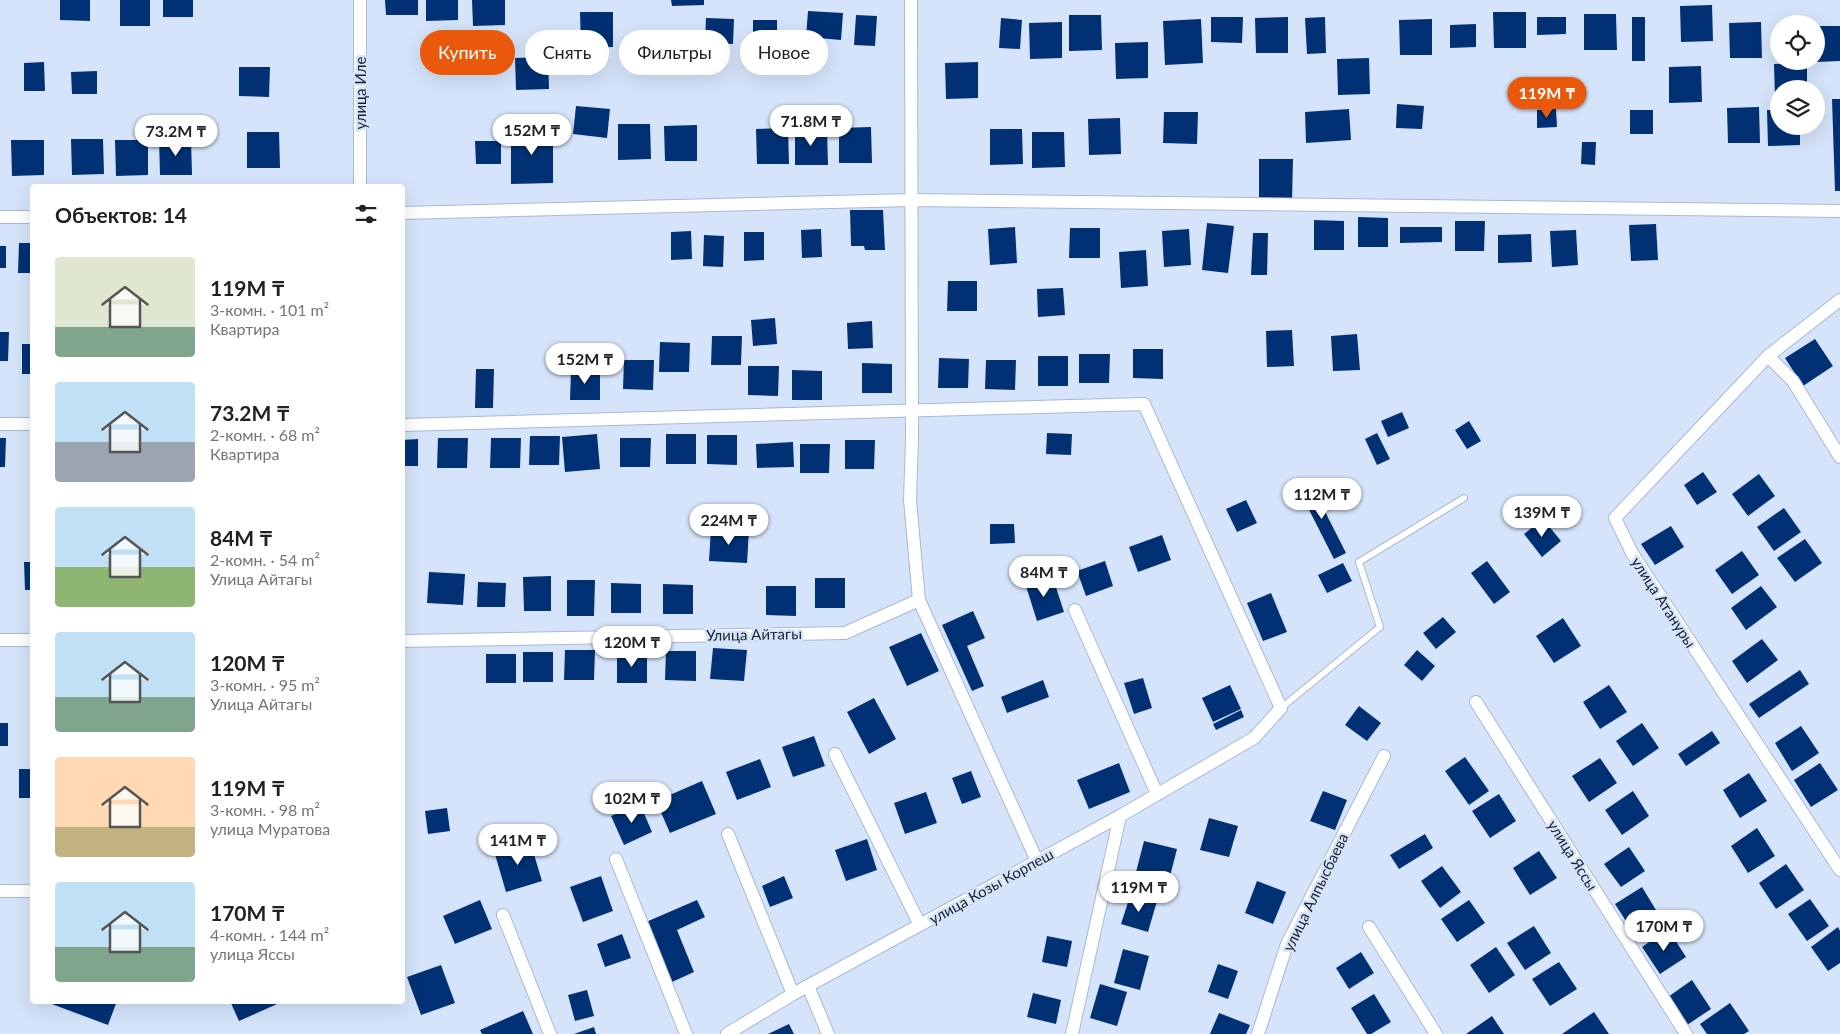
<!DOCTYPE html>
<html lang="ru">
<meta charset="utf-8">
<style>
body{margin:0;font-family:Lato,sans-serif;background:#f2f2f2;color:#202124;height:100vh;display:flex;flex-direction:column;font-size:19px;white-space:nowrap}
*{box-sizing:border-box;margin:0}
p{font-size:16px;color:#757577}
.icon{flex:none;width:28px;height:28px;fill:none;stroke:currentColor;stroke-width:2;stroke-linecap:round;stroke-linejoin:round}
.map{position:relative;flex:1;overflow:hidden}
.drawer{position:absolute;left:30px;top:184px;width:375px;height:820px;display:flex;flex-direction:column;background:#fff;border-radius:5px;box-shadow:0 5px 20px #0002}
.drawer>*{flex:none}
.banner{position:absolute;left:420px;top:30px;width:475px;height:45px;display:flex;gap:10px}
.fabs{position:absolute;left:1770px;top:15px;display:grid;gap:10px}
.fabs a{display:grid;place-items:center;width:55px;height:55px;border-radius:50%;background:#fff;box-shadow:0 5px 20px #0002;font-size:25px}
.price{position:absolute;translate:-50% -42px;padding:0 11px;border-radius:18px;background:#fff;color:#222;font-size:16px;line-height:32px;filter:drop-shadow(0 1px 2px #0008)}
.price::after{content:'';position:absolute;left:50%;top:30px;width:15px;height:11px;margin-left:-8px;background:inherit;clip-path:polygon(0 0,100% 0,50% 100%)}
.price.selected{background:#ea580c;color:#fff}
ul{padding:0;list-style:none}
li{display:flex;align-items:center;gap:15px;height:125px;padding:0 25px}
li span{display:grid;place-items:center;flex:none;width:140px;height:100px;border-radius:5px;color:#555}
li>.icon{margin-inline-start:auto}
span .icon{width:60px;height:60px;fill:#fffc;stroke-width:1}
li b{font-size:21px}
h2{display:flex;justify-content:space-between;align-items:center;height:60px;padding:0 25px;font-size:21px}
.pill{padding:0 18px;border-radius:22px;background:#fff;box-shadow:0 5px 20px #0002;font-size:18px;line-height:45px}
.pill.selected{background:#ea580c;color:#fff}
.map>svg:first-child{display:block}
.building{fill:#013174}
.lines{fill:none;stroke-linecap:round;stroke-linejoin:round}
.lane-casing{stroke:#a7b9d4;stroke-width:8}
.street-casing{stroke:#a7b9d4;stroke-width:14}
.lane{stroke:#fff;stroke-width:6}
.street{stroke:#fff;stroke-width:12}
.labels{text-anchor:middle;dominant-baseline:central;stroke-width:5;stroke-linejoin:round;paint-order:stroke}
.street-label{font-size:15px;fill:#1a212b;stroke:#d5e4fa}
</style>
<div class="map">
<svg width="1840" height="1034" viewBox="0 0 1840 1034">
<rect width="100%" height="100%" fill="#d5e4fa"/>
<!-- building -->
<g class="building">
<path d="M60,0h30v21l-30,-1z"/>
<rect x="120" y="0" width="30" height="26"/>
<rect x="163" y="0" width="30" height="17"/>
<path d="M385,0h33v15h-32z"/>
<path d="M426,0h32v20l-32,1z"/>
<path d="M472,0h33v25l-32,1z"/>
<path d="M671,0h33v5l-32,1z"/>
<path d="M1712,5l1,36 -32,1 -1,-36z"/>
<path d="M808,11l35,2 -2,27 -35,-3z"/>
<path d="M580,12h33v35l-32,1z"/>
<path d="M1493,12h33v36h-32z"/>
<path d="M1584,14h32l1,36h-33z"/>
<path d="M856,15l21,1 -2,30 -21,-1z"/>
<path d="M1069,15h32l1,35 -33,1z"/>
<path d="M1211,17h32l-1,26 -31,-1z"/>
<path d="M1288,17v36h-32l-1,-35z"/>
<path d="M1325,17l1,36 -19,1 -2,-36z"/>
<path d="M1537,17h29v17l-29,1z"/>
<rect x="1632" y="17" width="13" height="44"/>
<path d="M706,18l28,1 -1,25 -28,-1z"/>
<path d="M1001,18l21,2 -2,29 -21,-1z"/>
<path d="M1201,19l2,44 -38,2 -2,-44z"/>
<path d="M1432,19v36h-32l-1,-35z"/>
<rect x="753" y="20" width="24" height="26"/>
<path d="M1062,22v36l-32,1 -1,-36z"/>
<path d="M1761,22l1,36h-32l-1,-35z"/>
<path d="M1476,24v23l-26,1v-23z"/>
<path d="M1816,26h24v35l-24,1z"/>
<path d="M1148,42v36l-32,1 -1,-36z"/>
<path d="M548,57l1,32 -33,1 -1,-32z"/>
<path d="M1369,58l1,36 -32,1 -1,-36z"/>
<path d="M44,62l1,29h-21v-28z"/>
<path d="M978,62v36l-32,1 -1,-36z"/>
<path d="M1807,63v26h-28v10h-4l-1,-35z"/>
<path d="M1701,66l1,36 -33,1v-36z"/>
<path d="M239,67h31l-1,30 -30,-1z"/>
<path d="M97,71v23h-25l-1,-22z"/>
<path d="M1832,99h8v92h-5z"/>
<path d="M1397,104l27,2 -2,23 -26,-1z"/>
<path d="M576,106l34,3 -3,29 -34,-4z"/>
<path d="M1759,107l1,36h-32l-1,-35z"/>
<path d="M1349,109l2,31 -45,3 -1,-31z"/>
<path d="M1556,109l1,18 -20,1v-18z"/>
<rect x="1630" y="110" width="23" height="24"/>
<path d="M1767,110h12v16h21v19l-32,1z"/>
<path d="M1164,112h34l-1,32 -34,-1z"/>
<path d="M1120,118l1,36 -32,1 -1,-36z"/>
<path d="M618,124h32l1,35 -33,1z"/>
<path d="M697,125v36h-32l-1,-35z"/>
<path d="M871,127l1,36h-33v-35z"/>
<path d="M788,128l1,36h-32l-1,-35z"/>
<path d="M553,129v54l-42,1v-54z"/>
<path d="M795,129h32l1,36h-33z"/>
<path d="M990,129h32l1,35 -33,1z"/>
<path d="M247,132h32l1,36h-33z"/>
<path d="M1032,132h32l1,35 -33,1z"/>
<path d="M71,139h32l1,35 -32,1z"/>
<path d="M159,139h32l1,36h-32z"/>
<path d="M11,140h33v35l-32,1z"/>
<path d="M115,140h33v35l-32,1z"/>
<path d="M475,141h26v23h-25z"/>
<path d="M1582,142h14l-1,23 -14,-1z"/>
<path d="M1259,159h34l-1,42 -33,-1z"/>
<path d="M850,210h33l2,40h-20l-1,-4h-13z"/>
<path d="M1358,217l30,1v29h-30z"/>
<path d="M1314,220l30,1v29h-30z"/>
<path d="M1455,221h30l-1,30h-29z"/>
<path d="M1207,223l27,3 -6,47 -26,-3z"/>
<path d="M1656,224l2,36 -27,1 -2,-36z"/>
<path d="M1015,227l2,36 -27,2 -2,-36z"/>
<path d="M1400,227h42v15l-42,1z"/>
<path d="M1070,228h30v30h-31z"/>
<path d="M821,229l1,28 -20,1 -1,-28z"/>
<path d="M1189,229l2,36 -27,2 -2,-36z"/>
<path d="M1576,230l2,35 -26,2 -2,-36z"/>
<path d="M691,231l1,28 -21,1v-28z"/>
<path d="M744,232h20v28l-20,1z"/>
<path d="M1253,233h15l-1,42h-16z"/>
<path d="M1531,234l1,28 -34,1v-28z"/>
<path d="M704,235l20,1 -1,31 -20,-1z"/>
<path d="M19,243h13v30h-14z"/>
<rect x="0" y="246" width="6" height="22"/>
<path d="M1146,250l2,36 -27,2 -2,-36z"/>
<path d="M948,281h29v30h-30z"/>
<path d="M1063,288l2,27 -27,2 -1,-28z"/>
<path d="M775,318l2,26 -24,2 -2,-26z"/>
<path d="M872,321l1,27 -25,1 -1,-26z"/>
<path d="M1292,330l2,36 -27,1 -1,-36z"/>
<path d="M0,332h9l-1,29h-8z"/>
<path d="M1357,334l3,36 -27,1 -2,-35z"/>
<path d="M712,336h30l-1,29h-30z"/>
<path d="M1815,339l18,27 -30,20 -18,-28z"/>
<path d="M660,342l30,1 -1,29h-30z"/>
<rect x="22" y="344" width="10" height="30"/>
<path d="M1133,349h30v30l-30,-1z"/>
<path d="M1079,354h31l-1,29h-30z"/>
<rect x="1038" y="356" width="30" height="30"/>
<path d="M939,358l30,1 -1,29h-30z"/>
<path d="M624,360h30l-1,30 -30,-1z"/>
<path d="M986,360h30l-1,30 -30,-1z"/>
<path d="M862,363l30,1v29h-30z"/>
<path d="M748,366h31l-1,30 -30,-1z"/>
<path d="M476,369h18l-1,39h-18z"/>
<path d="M571,370h29v30h-30z"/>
<path d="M792,370l30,1v29h-30z"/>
<path d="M1402,412l7,16 -21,9 -7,-16z"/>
<path d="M1469,421l12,20 -14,8 -12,-19z"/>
<path d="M1047,433l25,1 -1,21 -25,-1z"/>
<path d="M1377,433l13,26 -13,6 -12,-26z"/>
<path d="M597,434l3,35 -35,3 -3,-35z"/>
<rect x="666" y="434" width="30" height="30"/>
<path d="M707,435h30v30l-30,-1z"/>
<path d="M530,436h30l-1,29h-30z"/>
<path d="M0,438h6l-1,29h-5z"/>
<path d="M438,438h30l-1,30h-30z"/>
<path d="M491,438h30l-1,30h-30z"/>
<path d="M620,438h31l-1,29h-30z"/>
<path d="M418,439v27h-16v-26z"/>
<path d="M845,440h30l-1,29h-29z"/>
<path d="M793,442l1,25 -37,1 -1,-24z"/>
<path d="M800,444h30l-1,29h-29z"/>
<path d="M1703,472l14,20 -20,13 -13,-20z"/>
<path d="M1759,474l16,22 -27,20 -16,-22z"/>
<path d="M1310,482l36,71 -12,6 -36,-71z"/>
<path d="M1246,500l11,23 -20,9 -11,-23z"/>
<path d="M1784,508l17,24 -27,19 -17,-24z"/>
<path d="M1543,519l18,22 -19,16 -18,-23z"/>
<path d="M990,524h24l1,19 -25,1z"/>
<path d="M1671,526l13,21 -29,18 -14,-21z"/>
<path d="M711,528l38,2 -2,33 -38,-2z"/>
<path d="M1162,535l9,25 -33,12 -9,-25z"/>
<path d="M1805,539l17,24 -27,19 -18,-24z"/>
<path d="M1742,551l17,24 -27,19 -17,-24z"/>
<path d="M1105,561l8,25 -27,10 -9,-25z"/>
<path d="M1487,561l23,31 -16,12 -23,-31z"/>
<path d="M24,562h8v28h-7z"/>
<path d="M1343,563l9,18 -25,12 -9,-18z"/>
<path d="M429,572l36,2 -2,31 -36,-2z"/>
<path d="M1052,575l12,37 -27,9 -12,-38z"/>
<path d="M551,576v35h-27l-1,-34z"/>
<rect x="815" y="578" width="30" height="30"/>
<path d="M567,580h28l-1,36h-27z"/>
<path d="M478,582l28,1 -1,24h-28z"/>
<path d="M611,583l30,1v29h-30z"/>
<path d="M663,584l30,1v29h-30z"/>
<path d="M766,586h30v30l-30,-1z"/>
<path d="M1761,586l16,21 -31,23 -15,-22z"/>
<path d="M1271,593l16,39 -24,9 -16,-38z"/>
<path d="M973,611l12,27 -18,8 17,40 -12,5 -30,-66z"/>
<path d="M1443,617l13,15 -20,17 -13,-16z"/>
<path d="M1563,618l18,28 -27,17 -18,-27z"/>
<path d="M921,633l18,38 -32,15 -18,-39z"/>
<path d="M1762,639l16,21 -31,23 -15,-22z"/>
<path d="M713,648l34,2 -3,31 -34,-2z"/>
<path d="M565,650h30l-1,30h-30z"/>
<path d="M1417,650l18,16 -13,15 -18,-16z"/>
<path d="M666,651h30v30l-31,-1z"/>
<rect x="523" y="652" width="30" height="30"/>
<rect x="617" y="653" width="30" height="30"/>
<rect x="486" y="654" width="30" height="29"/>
<path d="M1800,670l9,14 -50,34 -10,-14z"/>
<path d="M1143,678l9,30 -18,6 -10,-31z"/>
<path d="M1043,680l6,17 -42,16 -6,-16z"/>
<path d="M1230,685l11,24 -28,13 -11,-24z"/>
<path d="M1609,685l18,27 -27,17 -17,-27z"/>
<path d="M874,698l22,41 -27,15 -22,-42z"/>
<path d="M1359,706l22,17 -14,18 -22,-16z"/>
<path d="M1241,710l3,7 -28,13 -3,-6z"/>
<rect x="0" y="723" width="8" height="23"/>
<path d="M1642,723l17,25 -26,18 -17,-25z"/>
<path d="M1801,726l18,27 -27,18 -17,-28z"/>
<path d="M1712,731l8,12 -34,23 -8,-12z"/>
<path d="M814,736l11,30 -32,11 -11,-30z"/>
<path d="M1465,757l24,34 -20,14 -24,-34z"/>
<path d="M1600,758l17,25 -28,19 -17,-26z"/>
<path d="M760,759l11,28 -34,13 -11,-28z"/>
<path d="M1119,763l11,29 -41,17 -12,-29z"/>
<path d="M1820,763l18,27 -27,17 -17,-27z"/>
<rect x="19" y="769" width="13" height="29"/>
<path d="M971,771l10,26 -19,7 -10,-26z"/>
<path d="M1749,773l18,28 -27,17 -17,-28z"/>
<path d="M702,781l14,33 -46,19 -14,-32z"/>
<path d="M1323,791l24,9 -12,30 -25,-9z"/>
<path d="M1633,791l16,25 -27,19 -17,-25z"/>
<path d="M926,792l11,31 -32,11 -11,-31z"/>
<path d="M1499,794l17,27 -26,17 -18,-27z"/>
<path d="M640,804l12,28 -28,13 -13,-29z"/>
<path d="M447,808l3,23 -22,3 -3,-23z"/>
<path d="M1209,818l29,8 -9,31 -29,-7z"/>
<path d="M1757,828l18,28 -27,17 -17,-27z"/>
<path d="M1425,834l8,14 -34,21 -9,-14z"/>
<path d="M867,839l10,31 -31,11 -11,-31z"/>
<path d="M530,841l12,40 -36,11 -12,-41z"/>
<path d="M1144,841l33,8 -8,31 -33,-8z"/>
<path d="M1629,847l16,24 -24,16 -17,-23z"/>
<path d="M1539,851l18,27 -27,17 -17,-27z"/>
<path d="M1786,864l18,26 -28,19 -17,-26z"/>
<path d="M1442,866l19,26 -21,16 -19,-27z"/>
<path d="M601,876l12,35 -30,11 -13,-35z"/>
<path d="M784,876l9,22 -23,9 -8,-21z"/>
<path d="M1257,881l29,11 -13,32 -28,-11z"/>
<path d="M1642,887l17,28 -26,17 -18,-28z"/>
<path d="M1131,893l26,8 -9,31 -27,-8z"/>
<path d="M1810,899l19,27 -22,15 -19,-27z"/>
<path d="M480,900l12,29 -37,15 -12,-28z"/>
<path d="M697,900l8,17 -28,13 17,42 -22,10 -26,-60z"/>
<path d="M1469,900l16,23 -28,19 -16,-23z"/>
<path d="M1534,926l17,27 -26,17 -18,-27z"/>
<path d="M1838,927l2,4v32l-12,8 -17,-24z"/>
<path d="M1668,929l18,28 -26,17 -18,-27z"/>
<path d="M622,934l9,24 -26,9 -8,-23z"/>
<path d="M1047,936l25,5 -5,26 -25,-5z"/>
<path d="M1496,947l19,28 -26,18 -19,-28z"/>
<path d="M1123,949l26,7 -9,34 -26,-7z"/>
<path d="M1361,952l13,21 -25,16 -13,-21z"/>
<path d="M1559,962l18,27 -27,17 -18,-27z"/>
<path d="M1218,964l20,7 -10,28 -20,-7z"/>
<path d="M441,965l14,38 -34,12 -14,-38z"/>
<path d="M1692,980l19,29 -24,16 -19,-28z"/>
<path d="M1100,984l27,8 -10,34 -27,-8z"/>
<path d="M587,990l7,26 -19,5 -7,-26z"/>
<path d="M1033,993l28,7 -5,24 -29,-7z"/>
<path d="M1374,994l17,28 -20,12h-4l-16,-26z"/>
<path d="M49,1001h68l-9,24 -59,-22z"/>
<path d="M230,1001h54l-45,20z"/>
<path d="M1730,1003l19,28 -5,3h-37l-7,-10z"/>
<path d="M523,1011l10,23h-51l-2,-4z"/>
<path d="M1594,1012l15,22h-47z"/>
<path d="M1219,1013l31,12 -4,9h-36z"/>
<path d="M1492,1016l12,18h-38z"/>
<path d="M789,1024l5,10h-26z"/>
<path d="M594,1027l2,7h-22z"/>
</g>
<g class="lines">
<defs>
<path id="lane" d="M1281,708l99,-81 -21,-65 105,-64"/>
<g id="street">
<path d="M360,0v186"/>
<path d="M911,0l1,438 -2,62 9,100 118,261"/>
<path d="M402,213l509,-13 929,11"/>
<path d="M0,217h32"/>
<path d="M1840,300l-72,56 25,25 47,76"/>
<path d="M1768,356l-153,162 17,35 208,317"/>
<path d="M0,424h32"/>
<path d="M402,425l742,-21 137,304 -27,30 -134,78 -327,178 -66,40"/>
<path d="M1075,610l82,184"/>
<path d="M0,640h32"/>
<path d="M402,641l443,-8 74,-33"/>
<path d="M1476,702l210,332"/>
<path d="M835,754l85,171"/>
<path d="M728,834l65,160"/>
<path d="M616,859l70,175"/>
<path d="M0,891h32"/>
<path d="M503,915l47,119"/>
<path d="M1369,927l67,107"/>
<path d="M808,986l20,48"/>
<path d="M1072,1034l48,-218"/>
<path d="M1258,1034l29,-90 97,-188"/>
</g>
</defs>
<!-- lane casing -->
<use href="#lane" class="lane-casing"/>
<!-- street casing -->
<use href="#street" class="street-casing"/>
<!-- lane -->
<use href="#lane" class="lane"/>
<!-- street -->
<use href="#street" class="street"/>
</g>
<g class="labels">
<!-- street labels -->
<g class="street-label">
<text transform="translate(360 93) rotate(-90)">улица Иле</text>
<text transform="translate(1664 602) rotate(57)">улица Атануры</text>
<text transform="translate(754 634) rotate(-1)">Улица Айтагы</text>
<text transform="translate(1573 855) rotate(58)">улица Яссы</text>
<text transform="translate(991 886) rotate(-29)">улица Козы Корпеш</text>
<text transform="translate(1315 892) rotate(-64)">улица Алпысбаева</text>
</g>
</g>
</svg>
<div class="fabs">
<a><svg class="icon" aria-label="locate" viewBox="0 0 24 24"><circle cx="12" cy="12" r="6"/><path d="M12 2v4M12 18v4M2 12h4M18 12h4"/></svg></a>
<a><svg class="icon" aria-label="layers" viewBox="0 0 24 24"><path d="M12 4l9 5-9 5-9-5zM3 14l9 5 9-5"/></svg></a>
</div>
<b class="price selected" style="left:1547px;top:119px">119M ₸</b>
<b class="price" style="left:811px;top:147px">71.8M ₸</b>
<b class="price" style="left:532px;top:156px">152M ₸</b>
<b class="price" style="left:176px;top:157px">73.2M ₸</b>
<b class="price" style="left:585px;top:385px">152M ₸</b>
<b class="price" style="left:1322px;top:520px">112M ₸</b>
<b class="price" style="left:1542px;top:538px">139M ₸</b>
<b class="price" style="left:729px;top:546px">224M ₸</b>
<b class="price" style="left:1044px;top:598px">84M ₸</b>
<b class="price" style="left:632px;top:668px">120M ₸</b>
<b class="price" style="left:632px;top:824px">102M ₸</b>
<b class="price" style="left:518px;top:866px">141M ₸</b>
<b class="price" style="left:1139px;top:913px">119M ₸</b>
<b class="price" style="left:1664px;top:952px">170M ₸</b>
<div class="banner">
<a class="pill selected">Купить</a>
<a class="pill">Снять</a>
<a class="pill">Фильтры</a>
<a class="pill">Новое</a>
</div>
<section class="drawer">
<h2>Объектов: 14<svg class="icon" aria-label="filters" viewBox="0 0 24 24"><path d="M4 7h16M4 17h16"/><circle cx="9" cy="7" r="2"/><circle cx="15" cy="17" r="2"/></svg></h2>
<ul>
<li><span style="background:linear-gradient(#dfe7d0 70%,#7fa58c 0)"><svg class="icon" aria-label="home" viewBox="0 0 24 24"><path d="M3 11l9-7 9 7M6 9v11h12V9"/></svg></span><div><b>119M ₸</b><p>3-комн. · 101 m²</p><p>Квартира</p></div></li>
<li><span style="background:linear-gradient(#bfe0f5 60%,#9aa5b1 0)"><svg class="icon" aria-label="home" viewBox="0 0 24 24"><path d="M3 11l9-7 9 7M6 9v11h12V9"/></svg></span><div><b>73.2M ₸</b><p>2-комн. · 68 m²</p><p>Квартира</p></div></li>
<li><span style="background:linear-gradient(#bfe0f5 60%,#8fb573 0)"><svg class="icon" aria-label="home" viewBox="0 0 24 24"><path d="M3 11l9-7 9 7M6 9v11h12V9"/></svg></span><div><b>84M ₸</b><p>2-комн. · 54 m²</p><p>Улица Айтагы</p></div></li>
<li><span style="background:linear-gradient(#bfe0f5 65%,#7fa58c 0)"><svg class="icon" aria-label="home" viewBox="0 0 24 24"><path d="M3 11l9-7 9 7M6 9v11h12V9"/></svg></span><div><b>120M ₸</b><p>3-комн. · 95 m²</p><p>Улица Айтагы</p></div></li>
<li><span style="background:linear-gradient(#ffd9b3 70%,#c2b280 0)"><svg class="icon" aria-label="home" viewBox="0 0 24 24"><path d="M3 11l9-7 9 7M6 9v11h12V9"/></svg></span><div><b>119M ₸</b><p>3-комн. · 98 m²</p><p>улица Муратова</p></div></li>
<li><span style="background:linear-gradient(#bfe0f5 65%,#7fa58c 0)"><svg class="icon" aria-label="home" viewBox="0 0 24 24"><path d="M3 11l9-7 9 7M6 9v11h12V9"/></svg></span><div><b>170M ₸</b><p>4-комн. · 144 m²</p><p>улица Яссы</p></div></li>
</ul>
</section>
</div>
